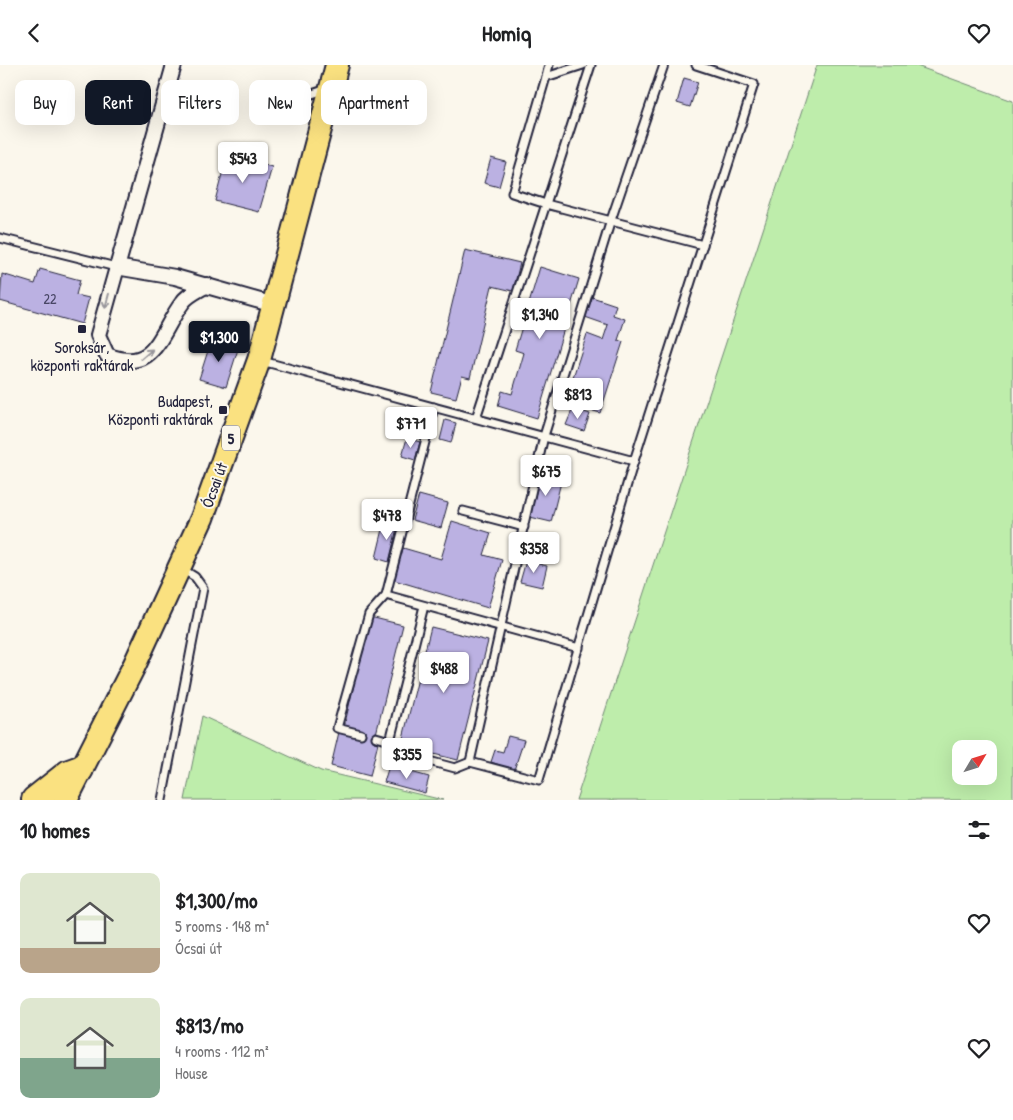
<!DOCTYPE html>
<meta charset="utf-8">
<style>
body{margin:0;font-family:"Patrick Hand",sans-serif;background:#f2f2f2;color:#202124;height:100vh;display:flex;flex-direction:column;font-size:19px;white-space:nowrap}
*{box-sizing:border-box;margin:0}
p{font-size:16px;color:#757577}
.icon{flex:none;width:28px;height:28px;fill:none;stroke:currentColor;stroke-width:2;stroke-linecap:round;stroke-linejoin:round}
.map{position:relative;height:735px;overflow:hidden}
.details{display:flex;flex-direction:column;background:#fff;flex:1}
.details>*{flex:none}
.banner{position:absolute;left:15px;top:15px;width:500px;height:45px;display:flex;gap:10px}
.needle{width:32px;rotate:52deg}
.controls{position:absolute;left:952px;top:675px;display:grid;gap:10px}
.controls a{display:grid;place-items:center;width:45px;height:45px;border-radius:10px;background:#fff;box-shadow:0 5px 20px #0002;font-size:25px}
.price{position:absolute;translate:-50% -42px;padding:0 11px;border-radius:5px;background:#fff;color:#222;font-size:16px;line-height:32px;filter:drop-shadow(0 1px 2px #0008)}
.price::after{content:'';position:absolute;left:50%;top:30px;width:15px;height:11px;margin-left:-8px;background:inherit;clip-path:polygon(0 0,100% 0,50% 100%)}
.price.on{background:#111827;color:#fff}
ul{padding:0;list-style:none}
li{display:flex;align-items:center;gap:15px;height:125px;padding:0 20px}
li span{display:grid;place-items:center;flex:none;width:140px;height:100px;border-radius:10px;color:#555}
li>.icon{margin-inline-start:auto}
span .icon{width:60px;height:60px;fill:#fffc;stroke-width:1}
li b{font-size:21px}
h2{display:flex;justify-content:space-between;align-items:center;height:60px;padding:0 20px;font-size:21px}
.pill{padding:0 18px;border-radius:10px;background:#fff;box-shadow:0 5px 20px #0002;font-size:18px;line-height:45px}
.pill.on{background:#111827;color:#fff}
header{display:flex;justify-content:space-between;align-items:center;height:65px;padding:0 20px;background:#fff;font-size:22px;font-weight:700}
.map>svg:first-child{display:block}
.green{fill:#beedab;stroke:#708873;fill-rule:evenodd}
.building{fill:#bbb1e2;stroke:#22223b}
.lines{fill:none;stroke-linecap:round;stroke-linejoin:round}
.lane-casing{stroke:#22223b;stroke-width:11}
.street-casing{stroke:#22223b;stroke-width:18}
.primary-casing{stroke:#22223b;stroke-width:26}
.highway-casing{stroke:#22223b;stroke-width:30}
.lane{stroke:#fbf7ec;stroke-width:7}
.street{stroke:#fbf7ec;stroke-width:14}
.primary{stroke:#fae180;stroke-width:22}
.highway{stroke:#fae180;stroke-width:26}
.oneway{stroke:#99979c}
.poi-dot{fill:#22223b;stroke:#fbf7ec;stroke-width:2}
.labels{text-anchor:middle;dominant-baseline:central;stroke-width:4;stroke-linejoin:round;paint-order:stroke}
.number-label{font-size:14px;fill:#484665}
.shield{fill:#fbf7ec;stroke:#636270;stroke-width:1}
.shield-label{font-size:15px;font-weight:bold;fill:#22223b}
.poi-label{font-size:16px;fill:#22223b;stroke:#fbf7ec}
.street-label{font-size:16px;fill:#22223b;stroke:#fbf7ec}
</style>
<header><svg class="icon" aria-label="back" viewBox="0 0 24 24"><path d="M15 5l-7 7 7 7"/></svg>Homiq<svg class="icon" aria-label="heart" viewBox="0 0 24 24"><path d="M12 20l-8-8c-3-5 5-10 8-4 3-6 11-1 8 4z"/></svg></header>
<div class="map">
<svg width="1013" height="735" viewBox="0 0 1013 735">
<rect width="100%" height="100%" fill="#fbf7ec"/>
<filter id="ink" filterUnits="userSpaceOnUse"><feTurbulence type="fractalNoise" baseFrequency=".02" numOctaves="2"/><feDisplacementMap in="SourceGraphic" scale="10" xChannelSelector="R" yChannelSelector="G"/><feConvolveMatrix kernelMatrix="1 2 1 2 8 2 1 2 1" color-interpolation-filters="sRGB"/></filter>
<g filter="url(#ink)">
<!-- green -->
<g class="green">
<path d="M817,0h97l99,36v699h-437zM961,684h28v27h-28z"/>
<path d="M202,651l119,55 122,29h-258z"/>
</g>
<!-- building -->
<g class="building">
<path d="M684,13l14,4 -8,25 -13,-4z"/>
<path d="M227,90l45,12 -13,45 -44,-11z"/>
<path d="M491,93l15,4 -7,25 -15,-4z"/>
<path d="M465,185l55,13 -7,28 -21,-5 -22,92 -8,-2 -6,22 -25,-6z"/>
<path d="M540,202l39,12 -42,139 -39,-12 4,-15 10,3 12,-41 -9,-3z"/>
<path d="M40,204l40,11 -4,15 13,3 -7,26 -82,-23 2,-27 33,10z"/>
<path d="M592,232l24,8 -3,10 12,4 -7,21 5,2 -23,71 -35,-11 22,-68 16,6 5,-15 -23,-8z"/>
<path d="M212,273l27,8 -13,41 -27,-8z"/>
<path d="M573,343l17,6 -6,17 -18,-6z"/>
<path d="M445,355l11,3 -5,20 -11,-3z"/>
<path d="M407,373l13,4 -5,18 -13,-4z"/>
<path d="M541,407l21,6 -11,44 -21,-5z"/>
<path d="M419,430l29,8 -7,25 -29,-8z"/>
<path d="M385,456l13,3 -9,38 -13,-4z"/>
<path d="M452,456l39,12 -7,22 18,5 -14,48 -94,-28 9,-32 38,11z"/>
<path d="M526,496l21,5 -5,21 -22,-5z"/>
<path d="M370,552l33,8 -29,117 4,1 -8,33 -39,-10 8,-34 5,-5z"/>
<path d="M431,562l57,14 -30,119 -57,-14z"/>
<path d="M508,671l16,4 -10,30 -23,-8 4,-12 8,2z"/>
<path d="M389,701l40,11 -4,16 -41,-11z"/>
</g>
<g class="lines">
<defs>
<g id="lane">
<path d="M591,0l-45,139 157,41"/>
<path d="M546,12l3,-12"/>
<path d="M285,38l42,-14"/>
<path d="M0,173l116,29"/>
<path d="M262,296l372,100"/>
<path d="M476,353l70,-214 -34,-11 34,-116 37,-12"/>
<path d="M463,446l61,16"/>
<path d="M386,530l193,53"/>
<path d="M361,669l-24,-6 32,-114 17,-19 48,-188"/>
<path d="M376,672l14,4 9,12 56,15 15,-6 69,18 95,-319 120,-377 -58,-19"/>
<path d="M390,676l34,-135"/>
<path d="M470,697l74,-326 67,-216 53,-155"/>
<path d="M162,735l41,-212 -8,-11 -13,-8"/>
</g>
<g id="street">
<path d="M174,0l-76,270 9,20c48,20 52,-21 75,-52 5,-8 17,-13 25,-18"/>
<path d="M116,202l59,10 99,28"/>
</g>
<path id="primary" d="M66,735l68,-134 68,-148 57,-158 78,-295"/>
<path id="highway" d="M35,735l34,-27 11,-4"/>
</defs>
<!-- lane casing -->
<use href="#lane" class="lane-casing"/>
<!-- street casing -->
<use href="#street" class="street-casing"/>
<!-- primary casing -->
<use href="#primary" class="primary-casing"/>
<!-- highway casing -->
<use href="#highway" class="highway-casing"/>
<!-- lane -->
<use href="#lane" class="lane"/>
<!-- street -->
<use href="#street" class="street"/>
<!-- primary -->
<use href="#primary" class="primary"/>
<!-- highway -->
<use href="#highway" class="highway"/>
</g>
<!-- one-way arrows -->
<defs><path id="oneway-shaft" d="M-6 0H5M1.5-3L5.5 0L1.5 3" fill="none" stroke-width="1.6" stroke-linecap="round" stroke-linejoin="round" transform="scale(1.25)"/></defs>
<g class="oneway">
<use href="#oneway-shaft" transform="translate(107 236) rotate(105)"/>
<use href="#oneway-shaft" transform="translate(147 289) rotate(-41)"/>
</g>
</g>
<!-- markers -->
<g class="poi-dot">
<rect x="77" y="259" width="10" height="10" rx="2.5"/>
<rect x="218" y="340" width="10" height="10" rx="2.5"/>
</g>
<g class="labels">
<!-- number labels -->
<g class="number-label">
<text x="50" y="233">22</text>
</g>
<!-- shield labels -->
<rect class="shield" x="222" y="360.5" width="18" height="25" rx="4"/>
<g class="shield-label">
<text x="231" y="373">5</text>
</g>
<!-- poi labels -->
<g class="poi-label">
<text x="82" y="282">Soroksár,<tspan x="82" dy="18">központi raktárak</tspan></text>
<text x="213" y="336" text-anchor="end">Budapest,<tspan x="213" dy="18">Központi raktárak</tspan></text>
</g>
<!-- street labels -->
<g class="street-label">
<text transform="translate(214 420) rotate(-70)">Ócsai út</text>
</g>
</g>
</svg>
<div class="controls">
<a><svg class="needle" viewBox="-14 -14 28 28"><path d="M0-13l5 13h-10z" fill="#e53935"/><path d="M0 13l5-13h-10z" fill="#757577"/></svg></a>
</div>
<b class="price" style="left:243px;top:119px">$543</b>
<b class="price" style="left:540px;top:275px">$1,340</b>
<b class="price on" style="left:219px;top:298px">$1,300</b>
<b class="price" style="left:578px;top:355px">$813</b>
<b class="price" style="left:411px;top:384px">$771</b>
<b class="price" style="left:546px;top:432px">$675</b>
<b class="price" style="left:387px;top:476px">$478</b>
<b class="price" style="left:534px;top:509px">$358</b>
<b class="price" style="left:444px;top:629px">$488</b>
<b class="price" style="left:407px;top:715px">$355</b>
<div class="banner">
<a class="pill">Buy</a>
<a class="pill on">Rent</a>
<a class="pill">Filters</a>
<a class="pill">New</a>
<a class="pill">Apartment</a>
</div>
</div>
<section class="details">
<h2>10 homes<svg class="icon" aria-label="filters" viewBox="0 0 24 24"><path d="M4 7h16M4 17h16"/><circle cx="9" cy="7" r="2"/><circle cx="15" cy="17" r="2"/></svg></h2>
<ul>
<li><span style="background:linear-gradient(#dfe7d0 75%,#b9a48a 0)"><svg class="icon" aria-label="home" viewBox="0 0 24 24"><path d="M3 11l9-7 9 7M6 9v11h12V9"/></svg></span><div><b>$1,300/mo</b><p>5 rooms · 148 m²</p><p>Ócsai út</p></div><svg class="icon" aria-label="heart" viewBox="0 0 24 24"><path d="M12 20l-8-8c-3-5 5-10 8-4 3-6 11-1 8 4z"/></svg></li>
<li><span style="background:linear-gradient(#dfe7d0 60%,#7fa58c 0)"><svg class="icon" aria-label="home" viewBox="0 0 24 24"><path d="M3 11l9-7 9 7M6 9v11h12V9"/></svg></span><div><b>$813/mo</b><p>4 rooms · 112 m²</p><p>House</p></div><svg class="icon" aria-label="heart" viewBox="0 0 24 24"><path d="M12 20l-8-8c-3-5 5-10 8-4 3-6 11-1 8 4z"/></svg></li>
</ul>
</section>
